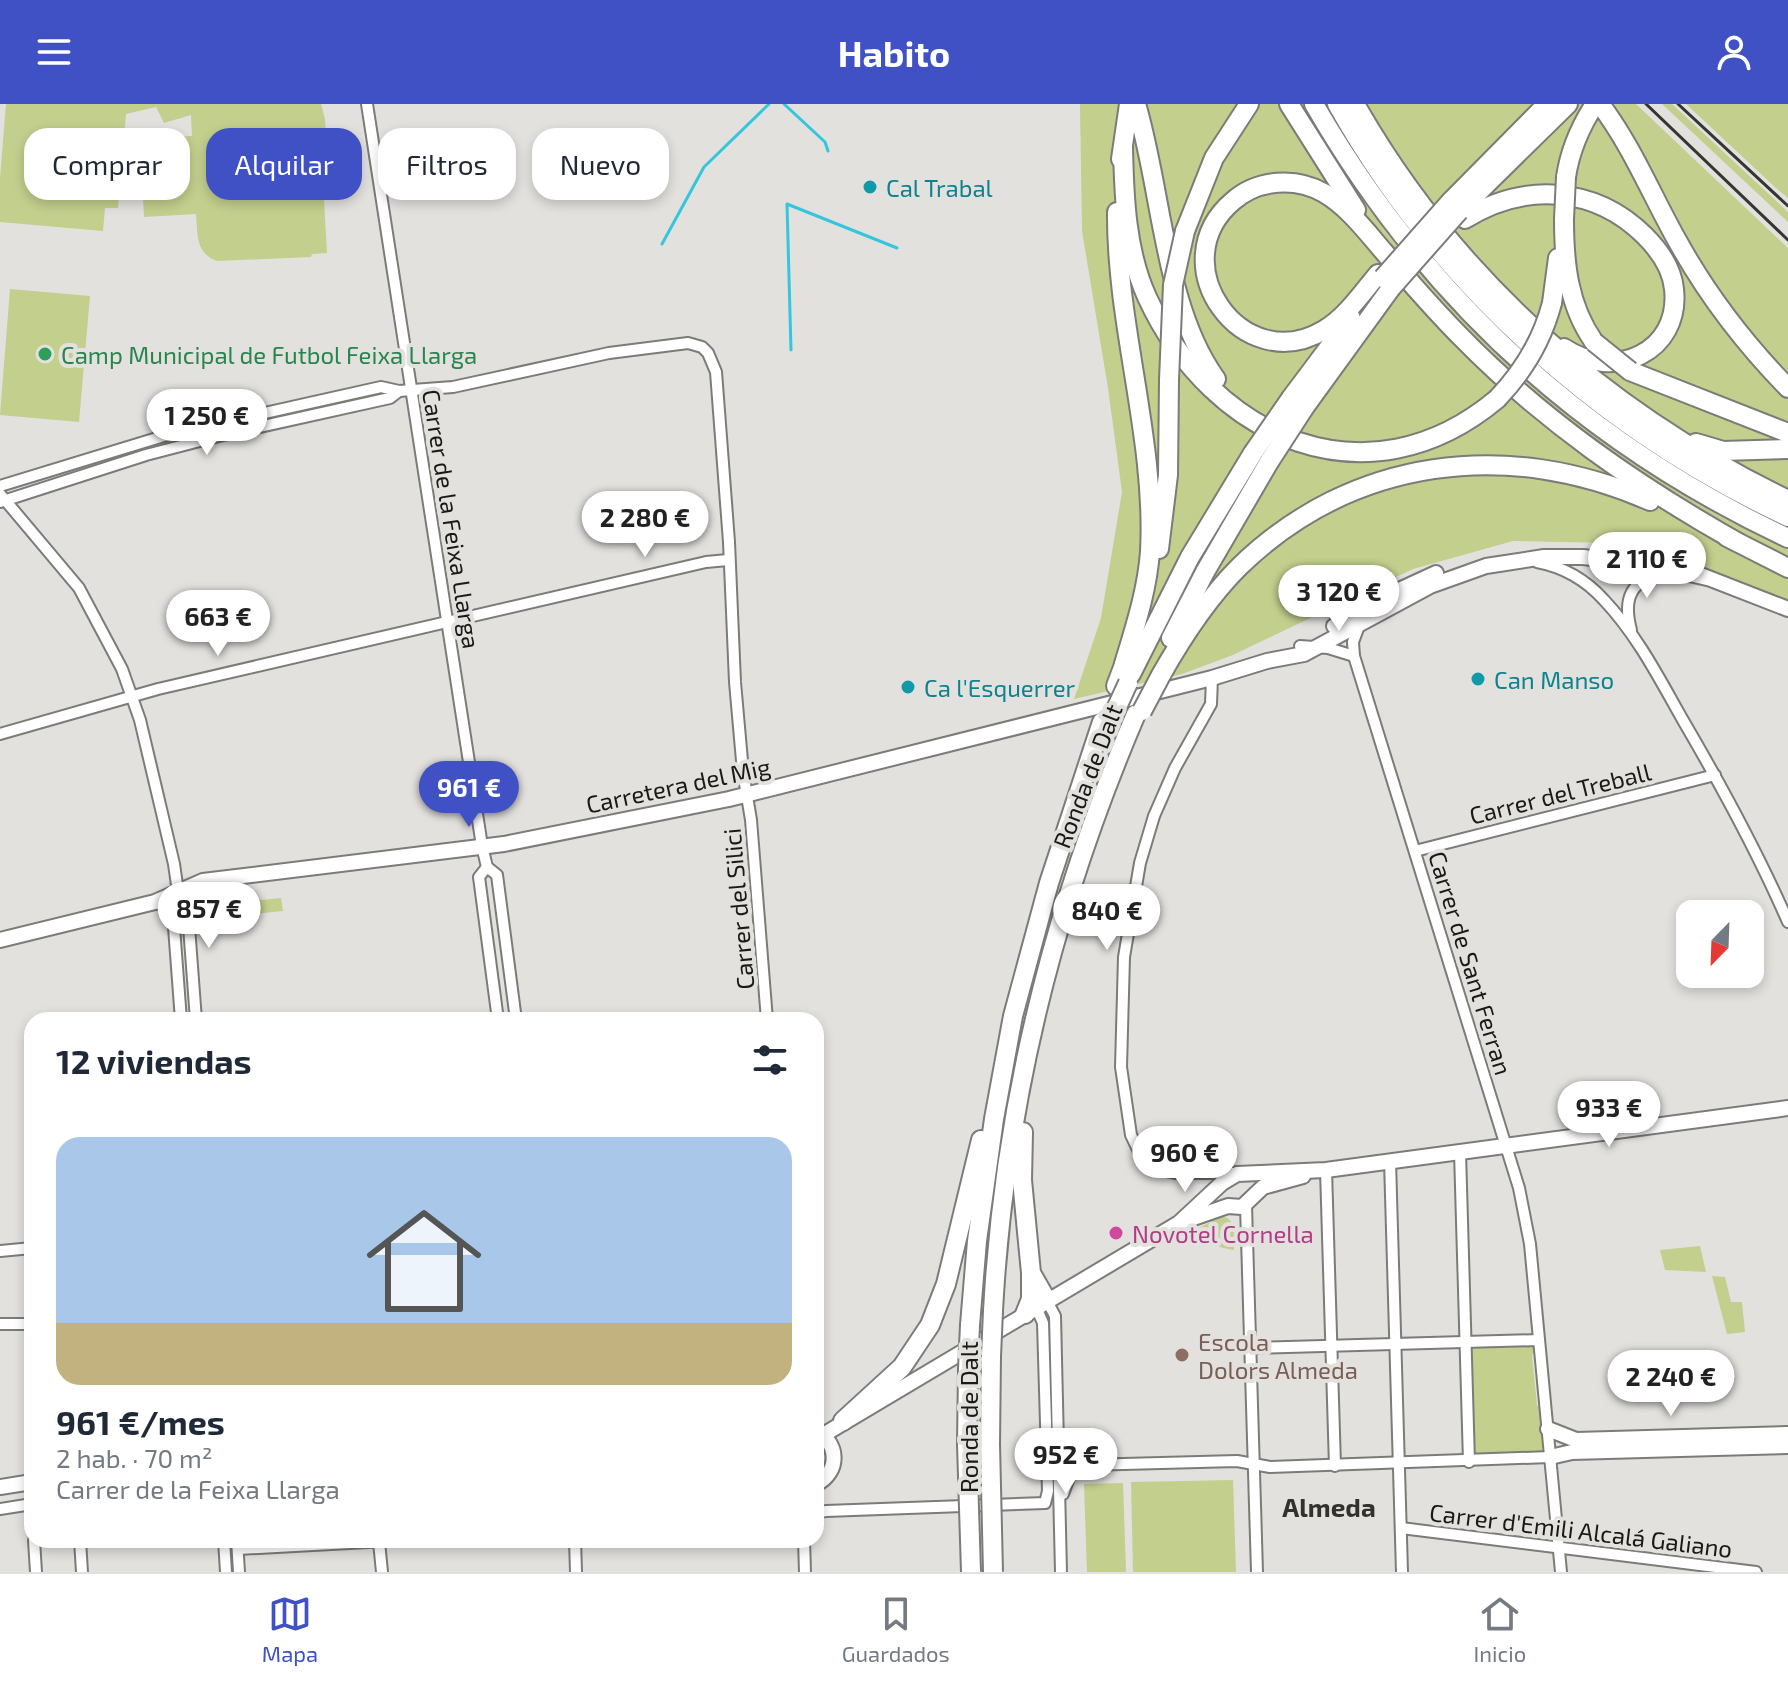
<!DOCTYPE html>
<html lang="es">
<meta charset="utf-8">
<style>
body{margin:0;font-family:"Exo 2",sans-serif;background:#f2f2f3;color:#1f2937;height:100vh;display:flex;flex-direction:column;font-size:30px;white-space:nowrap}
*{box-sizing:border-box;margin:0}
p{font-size:26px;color:#747a83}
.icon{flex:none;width:44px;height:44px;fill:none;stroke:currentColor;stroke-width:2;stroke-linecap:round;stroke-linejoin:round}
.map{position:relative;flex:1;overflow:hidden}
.drawer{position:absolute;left:24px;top:908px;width:800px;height:536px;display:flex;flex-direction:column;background:#fff;border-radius:24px;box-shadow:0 4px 12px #0003}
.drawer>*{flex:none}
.hud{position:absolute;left:24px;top:24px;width:800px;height:72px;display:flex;gap:16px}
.needle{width:52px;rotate:203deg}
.fabs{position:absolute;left:1676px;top:796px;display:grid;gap:16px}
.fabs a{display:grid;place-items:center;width:88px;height:88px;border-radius:16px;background:#fff;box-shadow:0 4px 12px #0003;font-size:40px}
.price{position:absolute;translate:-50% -68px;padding:0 18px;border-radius:28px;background:#fff;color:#222;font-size:26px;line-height:52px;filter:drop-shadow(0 2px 4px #0008)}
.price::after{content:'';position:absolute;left:50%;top:48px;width:24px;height:18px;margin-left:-12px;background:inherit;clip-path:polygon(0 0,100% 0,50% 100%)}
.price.selected{background:#3f51c4;color:#fff}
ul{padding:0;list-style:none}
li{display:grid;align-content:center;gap:16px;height:424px;padding:0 32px}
li span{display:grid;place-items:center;height:248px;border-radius:24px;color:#555}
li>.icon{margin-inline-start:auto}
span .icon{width:144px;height:144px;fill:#fffc;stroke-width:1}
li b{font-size:34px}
h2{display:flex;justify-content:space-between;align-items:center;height:96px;padding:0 32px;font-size:34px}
.chip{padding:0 28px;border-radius:24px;background:#fff;box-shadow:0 4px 12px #0003;font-size:28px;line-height:72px}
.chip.selected{background:#3f51c4;color:#fff}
header{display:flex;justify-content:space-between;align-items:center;height:104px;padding:0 32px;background:#3f51c4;color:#fff;font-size:36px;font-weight:700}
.menu{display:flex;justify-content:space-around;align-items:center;height:112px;border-top:2px solid #e0e1e3;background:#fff;font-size:22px;color:#747a83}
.menu a{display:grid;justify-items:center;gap:4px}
.menu .selected{color:#3f51c4}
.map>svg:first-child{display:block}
.green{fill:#c2cf8d}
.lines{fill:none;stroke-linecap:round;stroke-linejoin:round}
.stream{stroke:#34c6dd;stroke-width:3}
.street-casing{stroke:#7c7b78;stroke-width:14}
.secondary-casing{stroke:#7c7b78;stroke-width:18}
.highway-casing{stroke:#7c7b78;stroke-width:22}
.street{stroke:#fff;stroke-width:10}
.secondary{stroke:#fff;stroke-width:14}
.highway{stroke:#fff;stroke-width:18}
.rail{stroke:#353532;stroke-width:3}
.highway-bridge-casing{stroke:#7c7b78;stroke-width:22;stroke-linecap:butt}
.highway-bridge{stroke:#fff;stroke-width:18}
.culture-dot{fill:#0f9aa8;stroke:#e3e1de;stroke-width:3}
.leisure-dot{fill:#2e9e5b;stroke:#e3e1de;stroke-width:3}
.hotel-dot{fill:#d1479c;stroke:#e3e1de;stroke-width:3}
.education-dot{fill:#8d6e63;stroke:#e3e1de;stroke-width:3}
.labels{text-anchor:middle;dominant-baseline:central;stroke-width:8;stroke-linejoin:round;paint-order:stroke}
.culture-label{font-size:24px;fill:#0d838f;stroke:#e3e1de;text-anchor:start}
.leisure-label{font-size:24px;fill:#27864d;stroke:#e3e1de;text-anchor:start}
.street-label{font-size:24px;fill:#191917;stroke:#e3e1de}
.hotel-label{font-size:24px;fill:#b23c85;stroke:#e3e1de;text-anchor:start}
.education-label{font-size:24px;fill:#785e54;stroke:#e3e1de;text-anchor:start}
.neighbourhood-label{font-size:26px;font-weight:bold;fill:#32312e;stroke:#e3e1de}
</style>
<header><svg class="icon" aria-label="menu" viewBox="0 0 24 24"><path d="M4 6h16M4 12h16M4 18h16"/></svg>Habito<svg class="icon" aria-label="person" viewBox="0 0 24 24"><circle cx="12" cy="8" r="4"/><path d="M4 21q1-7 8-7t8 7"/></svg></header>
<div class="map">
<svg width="1788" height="1468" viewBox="0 0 1788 1468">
<rect width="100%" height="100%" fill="#e3e1de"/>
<!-- green -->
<g class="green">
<path d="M6,0h315l4,15 4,72 -3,1 1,7 -3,1 3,53 -15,1 -1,3 -94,4c-22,-8 -19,-27 -21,-47l-52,3 -4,-78 52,-3 -1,-21 -27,8 -8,-16 -30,7 -8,94h-13l-2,23 -103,-9v-44z"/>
<path d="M1080,0h556l152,144v352l-172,-57 -103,-2 -100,28 -180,86 -51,19 -108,25 27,-81 21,-126 -14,-104 -26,-157z"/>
<path d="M1662,0h10l116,108v10z"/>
<path d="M1686,0h102v94l-12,-10z"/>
<path d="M10,185l80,7 -11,126 -79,-7z"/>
<path d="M281,794l2,13 -60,6 -1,-13z"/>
<path d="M1222,1112c16,4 12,20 12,34 -17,-2 -26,-8 -37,-21z"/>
<path d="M1700,1142l6,26 -41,-2 -5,-20z"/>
<path d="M1712,1172l13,1 6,25h11l3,30 -18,2z"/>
<path d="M1471,1239l60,1 5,8 -4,3 5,50 4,4 3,44 -71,5z"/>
<path d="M1233,1376l3,92h-103l-2,-90z"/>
<path d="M1123,1379l3,89h-39l-3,-88z"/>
</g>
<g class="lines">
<!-- stream -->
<g class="stream">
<path d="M784,0l41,38 3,9"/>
<path d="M662,140l42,-77 65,-63"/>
<path d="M791,246l-4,-146 110,44"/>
</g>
<defs>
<g id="street">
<path d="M367,0l115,742 5,21 10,8 19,145"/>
<path d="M0,382l167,-51 214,-48 18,4 54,-4 156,-34 79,-10 14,4 6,6 8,19 13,170 6,140 8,90 8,48 16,200"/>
<path d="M0,390l79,94 43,81 18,51 34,144 4,28 -5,22 8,106"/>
<path d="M0,398l146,-47 73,-19 171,-38 9,-7"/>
<path d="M1537,458c27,5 49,18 67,38 34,36 56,80 80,122 38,65 74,131 104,200"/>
<path d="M1360,519l-7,19 1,14 165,532 11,56 31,328"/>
<path d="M1631,526c-9,-34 1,-47 32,-62"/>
<path d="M1300,542l28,2 26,8"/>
<path d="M1212,574l-1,26 -36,64 -21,48 -14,47 -16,94 -3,110 10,68 11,23 20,12 13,3h63"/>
<path d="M0,630l158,-45 548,-127 22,-2"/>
<path d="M1415,747l300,-76"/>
<path d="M487,763l-8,10 19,143"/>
<path d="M178,789l10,20 8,107"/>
<path d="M1460,1048l9,310"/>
<path d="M1390,1057l12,411"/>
<path d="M1326,1066l9,296"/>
<path d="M1246,1101l11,367"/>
<path d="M0,1147l32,-3"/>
<path d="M1047,1197l8,15 6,256"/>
<path d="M0,1220h32"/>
<path d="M1251,1244l288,-8"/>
<path d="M1048,1362l189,-5 33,6 280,-10"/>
<path d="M1063,1390l7,-19 13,-8"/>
<path d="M0,1405l32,-5"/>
<path d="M816,1409l10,-2 219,-8 3,-12 -5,-168 -7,-16"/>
<path d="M1401,1424l355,44"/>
<path d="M34,1436l2,32"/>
<path d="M80,1436l2,32"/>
<path d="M224,1436l2,32"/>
<path d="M237,1436l2,32"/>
<path d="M575,1436l1,32"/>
<path d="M804,1436l1,32"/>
<path d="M379,1438l3,30"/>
<path d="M238,1445l167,-9"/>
</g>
<g id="secondary">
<path d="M1698,470l90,35"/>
<path d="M1334,522l63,-35 39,-18"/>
<path d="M0,836l155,-38 48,-21 301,-37 225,-45 483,-121 55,-17 37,-7 126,-68 56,-20 58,-9h39l62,7 62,14"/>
<path d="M1185,1117l43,-15 14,1 21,-20 40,-11"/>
<path d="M1548,1325l28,11 212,-6"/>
<path d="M823,1331l356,-212 43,-40 15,-9 89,-4 462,-62"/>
<path d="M1550,1353l22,-5 216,-6"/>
<path d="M816,1380c24,-12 23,-41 0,-53"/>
<path d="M0,1383l32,-5"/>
</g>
<g id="highway">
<path d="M1136,0c26,86 28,204 80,275"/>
<path d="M1289,0l67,106"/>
<path d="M1314,0c112,194 271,339 474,434"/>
<path d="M1337,0c101,180 264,326 451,413"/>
<path d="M1355,0c100,176 253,309 433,396"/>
<path d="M1600,0c32,42 52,92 78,138 30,54 67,102 110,146"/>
<path d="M1123,43c1,50 3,104 24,150 65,142 221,210 350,102"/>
<path d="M1121,55l8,-55"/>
<path d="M1566,73c4,-27 14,-50 29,-73"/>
<path d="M1451,97l96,-97"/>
<path d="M1459,107l109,-107"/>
<path d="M1117,108c-1,114 39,226 33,340 -3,39 -15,75 -26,112"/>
<path d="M1465,115c59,-37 130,-33 180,17 14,14 27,32 29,53 7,63 -60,93 -110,59"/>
<path d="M1564,115c0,44 4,86 30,123"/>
<path d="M1185,127l29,-73 35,-54"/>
<path d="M1378,170c-16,19 -32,43 -54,56 -82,49 -164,-67 -91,-129 25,-22 63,-24 91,-8 24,14 42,38 60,59 25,29 50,58 77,85 81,83 175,148 276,205"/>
<path d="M1552,199l6,-45"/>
<path d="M1630,267l158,62"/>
<path d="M1291,294l60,-80"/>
<path d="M1304,304l87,-120"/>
<path d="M1696,339l27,8 65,-2"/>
<path d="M1727,433l61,31"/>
<path d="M1159,445l9,-74 1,-95"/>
<path d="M1171,534l34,-66 64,-110"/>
<path d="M1131,570l59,-117 63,-104"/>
<path d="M1161,571c22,-39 46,-76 78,-108 113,-110 269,-129 411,-66"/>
<path d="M1116,582l12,-32"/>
<path d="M1023,1028l-1,48 9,93 16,28"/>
<path d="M993,1207c11,-206 62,-408 143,-597"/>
<path d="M1025,1210l6,-15v-25"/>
<path d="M970,1221l7,-84 17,-122 19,-103 36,-133 53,-161"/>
<path d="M843,1317l59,-54 28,-42 16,-41 35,-144"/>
<path d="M967,1340l1,-75"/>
<path d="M990,1340l1,-88"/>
</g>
</defs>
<!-- street casing -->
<use href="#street" class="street-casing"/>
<!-- secondary casing -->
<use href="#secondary" class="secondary-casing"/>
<!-- highway casing -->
<use href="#highway" class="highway-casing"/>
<!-- street -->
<use href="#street" class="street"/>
<!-- secondary -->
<use href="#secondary" class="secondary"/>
<!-- highway -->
<use href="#highway" class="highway"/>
<!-- rail -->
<g class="rail">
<path d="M1646,0l142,136"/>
<path d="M1678,0l110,102"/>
</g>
<defs>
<g id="highway-bridge">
<path d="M1564,115l2,-42"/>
<path d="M1383,174l68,-77"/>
<path d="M1391,184l68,-77"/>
<path d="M1594,238l36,29"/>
<path d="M1169,276l4,-95 12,-54"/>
<path d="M1497,295c27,-28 45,-58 55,-96"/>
<path d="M1253,349l38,-55"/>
<path d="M1269,358l35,-54"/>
<path d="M1142,607l19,-36"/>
<path d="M1111,616l17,-37"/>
<path d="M991,1252l2,-45"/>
<path d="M968,1265l2,-44"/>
<path d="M967,1340l4,128"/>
<path d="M990,1340l3,128"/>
</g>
</defs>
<!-- highway-bridge casing -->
<use href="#highway-bridge" class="highway-bridge-casing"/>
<!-- highway-bridge -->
<use href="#highway-bridge" class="highway-bridge"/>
</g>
<!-- markers -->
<g class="culture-dot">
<circle cx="870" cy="83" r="8"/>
<circle cx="1478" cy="575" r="8"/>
<circle cx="908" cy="583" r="8"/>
</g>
<circle class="leisure-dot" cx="45" cy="250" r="8"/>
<circle class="hotel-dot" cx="1116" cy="1129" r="8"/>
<circle class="education-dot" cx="1182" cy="1251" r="8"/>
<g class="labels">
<!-- culture labels -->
<g class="culture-label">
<text x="886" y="83">Cal Trabal</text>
<text x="1494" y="575">Can Manso</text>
<text x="924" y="583">Ca l'Esquerrer</text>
</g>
<!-- leisure labels -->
<g class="leisure-label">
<text x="61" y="250">Camp Municipal de Futbol Feixa Llarga</text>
</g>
<!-- street labels -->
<g class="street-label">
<text transform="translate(452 415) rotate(81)">Carrer de la Feixa Llarga</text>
<text transform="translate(1087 672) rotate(-69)">Ronda de Dalt</text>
<text transform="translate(678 681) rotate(-12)">Carretera del Mig</text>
<text transform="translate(1560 689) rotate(-14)">Carrer del Treball</text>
<text transform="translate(738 805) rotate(-95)">Carrer del Silici</text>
<text transform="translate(1471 859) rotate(73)">Carrer de Sant Ferran</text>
<text transform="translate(968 1313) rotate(-90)">Ronda de Dalt</text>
<text transform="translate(1581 1426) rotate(7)">Carrer d'Emili Alcalá Galiano</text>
</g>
<!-- hotel labels -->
<g class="hotel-label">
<text x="1132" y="1129">Novotel Cornella</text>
</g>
<!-- education labels -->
<g class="education-label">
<text x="1198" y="1237">Escola<tspan x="1198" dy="28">Dolors Almeda</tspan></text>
</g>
<!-- neighbourhood labels -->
<g class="neighbourhood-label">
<text x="1329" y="1402">Almeda</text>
</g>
</g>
</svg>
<div class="fabs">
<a><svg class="needle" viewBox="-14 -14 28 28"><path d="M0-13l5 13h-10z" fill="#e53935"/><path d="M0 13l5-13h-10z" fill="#747a83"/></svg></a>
</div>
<b class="price" style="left:207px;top:353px">1 250 €</b>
<b class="price" style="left:645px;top:455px">2 280 €</b>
<b class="price" style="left:1647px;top:496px">2 110 €</b>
<b class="price" style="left:1339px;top:529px">3 120 €</b>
<b class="price" style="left:218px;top:554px">663 €</b>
<b class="price selected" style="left:469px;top:725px">961 €</b>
<b class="price" style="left:209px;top:846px">857 €</b>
<b class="price" style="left:1107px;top:848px">840 €</b>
<b class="price" style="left:1609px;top:1045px">933 €</b>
<b class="price" style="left:1185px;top:1090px">960 €</b>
<b class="price" style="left:1671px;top:1314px">2 240 €</b>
<b class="price" style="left:1066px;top:1392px">952 €</b>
<div class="hud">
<a class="chip">Comprar</a>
<a class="chip selected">Alquilar</a>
<a class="chip">Filtros</a>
<a class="chip">Nuevo</a>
</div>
<section class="drawer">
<h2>12 viviendas<svg class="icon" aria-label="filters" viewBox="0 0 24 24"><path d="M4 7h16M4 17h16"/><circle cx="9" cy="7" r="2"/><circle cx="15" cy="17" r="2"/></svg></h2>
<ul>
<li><span style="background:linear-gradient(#a9c7e8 75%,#c2b280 0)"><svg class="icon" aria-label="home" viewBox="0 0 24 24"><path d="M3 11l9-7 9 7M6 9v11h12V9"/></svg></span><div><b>961 €/mes</b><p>2 hab. · 70 m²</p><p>Carrer de la Feixa Llarga</p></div></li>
</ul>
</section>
</div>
<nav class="menu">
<a class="selected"><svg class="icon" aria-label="map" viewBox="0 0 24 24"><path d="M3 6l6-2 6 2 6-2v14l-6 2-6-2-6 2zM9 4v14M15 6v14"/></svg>Mapa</a>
<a><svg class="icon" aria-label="saved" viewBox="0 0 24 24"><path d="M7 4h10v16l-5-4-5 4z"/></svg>Guardados</a>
<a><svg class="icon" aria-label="home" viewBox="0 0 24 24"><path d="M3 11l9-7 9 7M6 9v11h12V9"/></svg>Inicio</a>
</nav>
